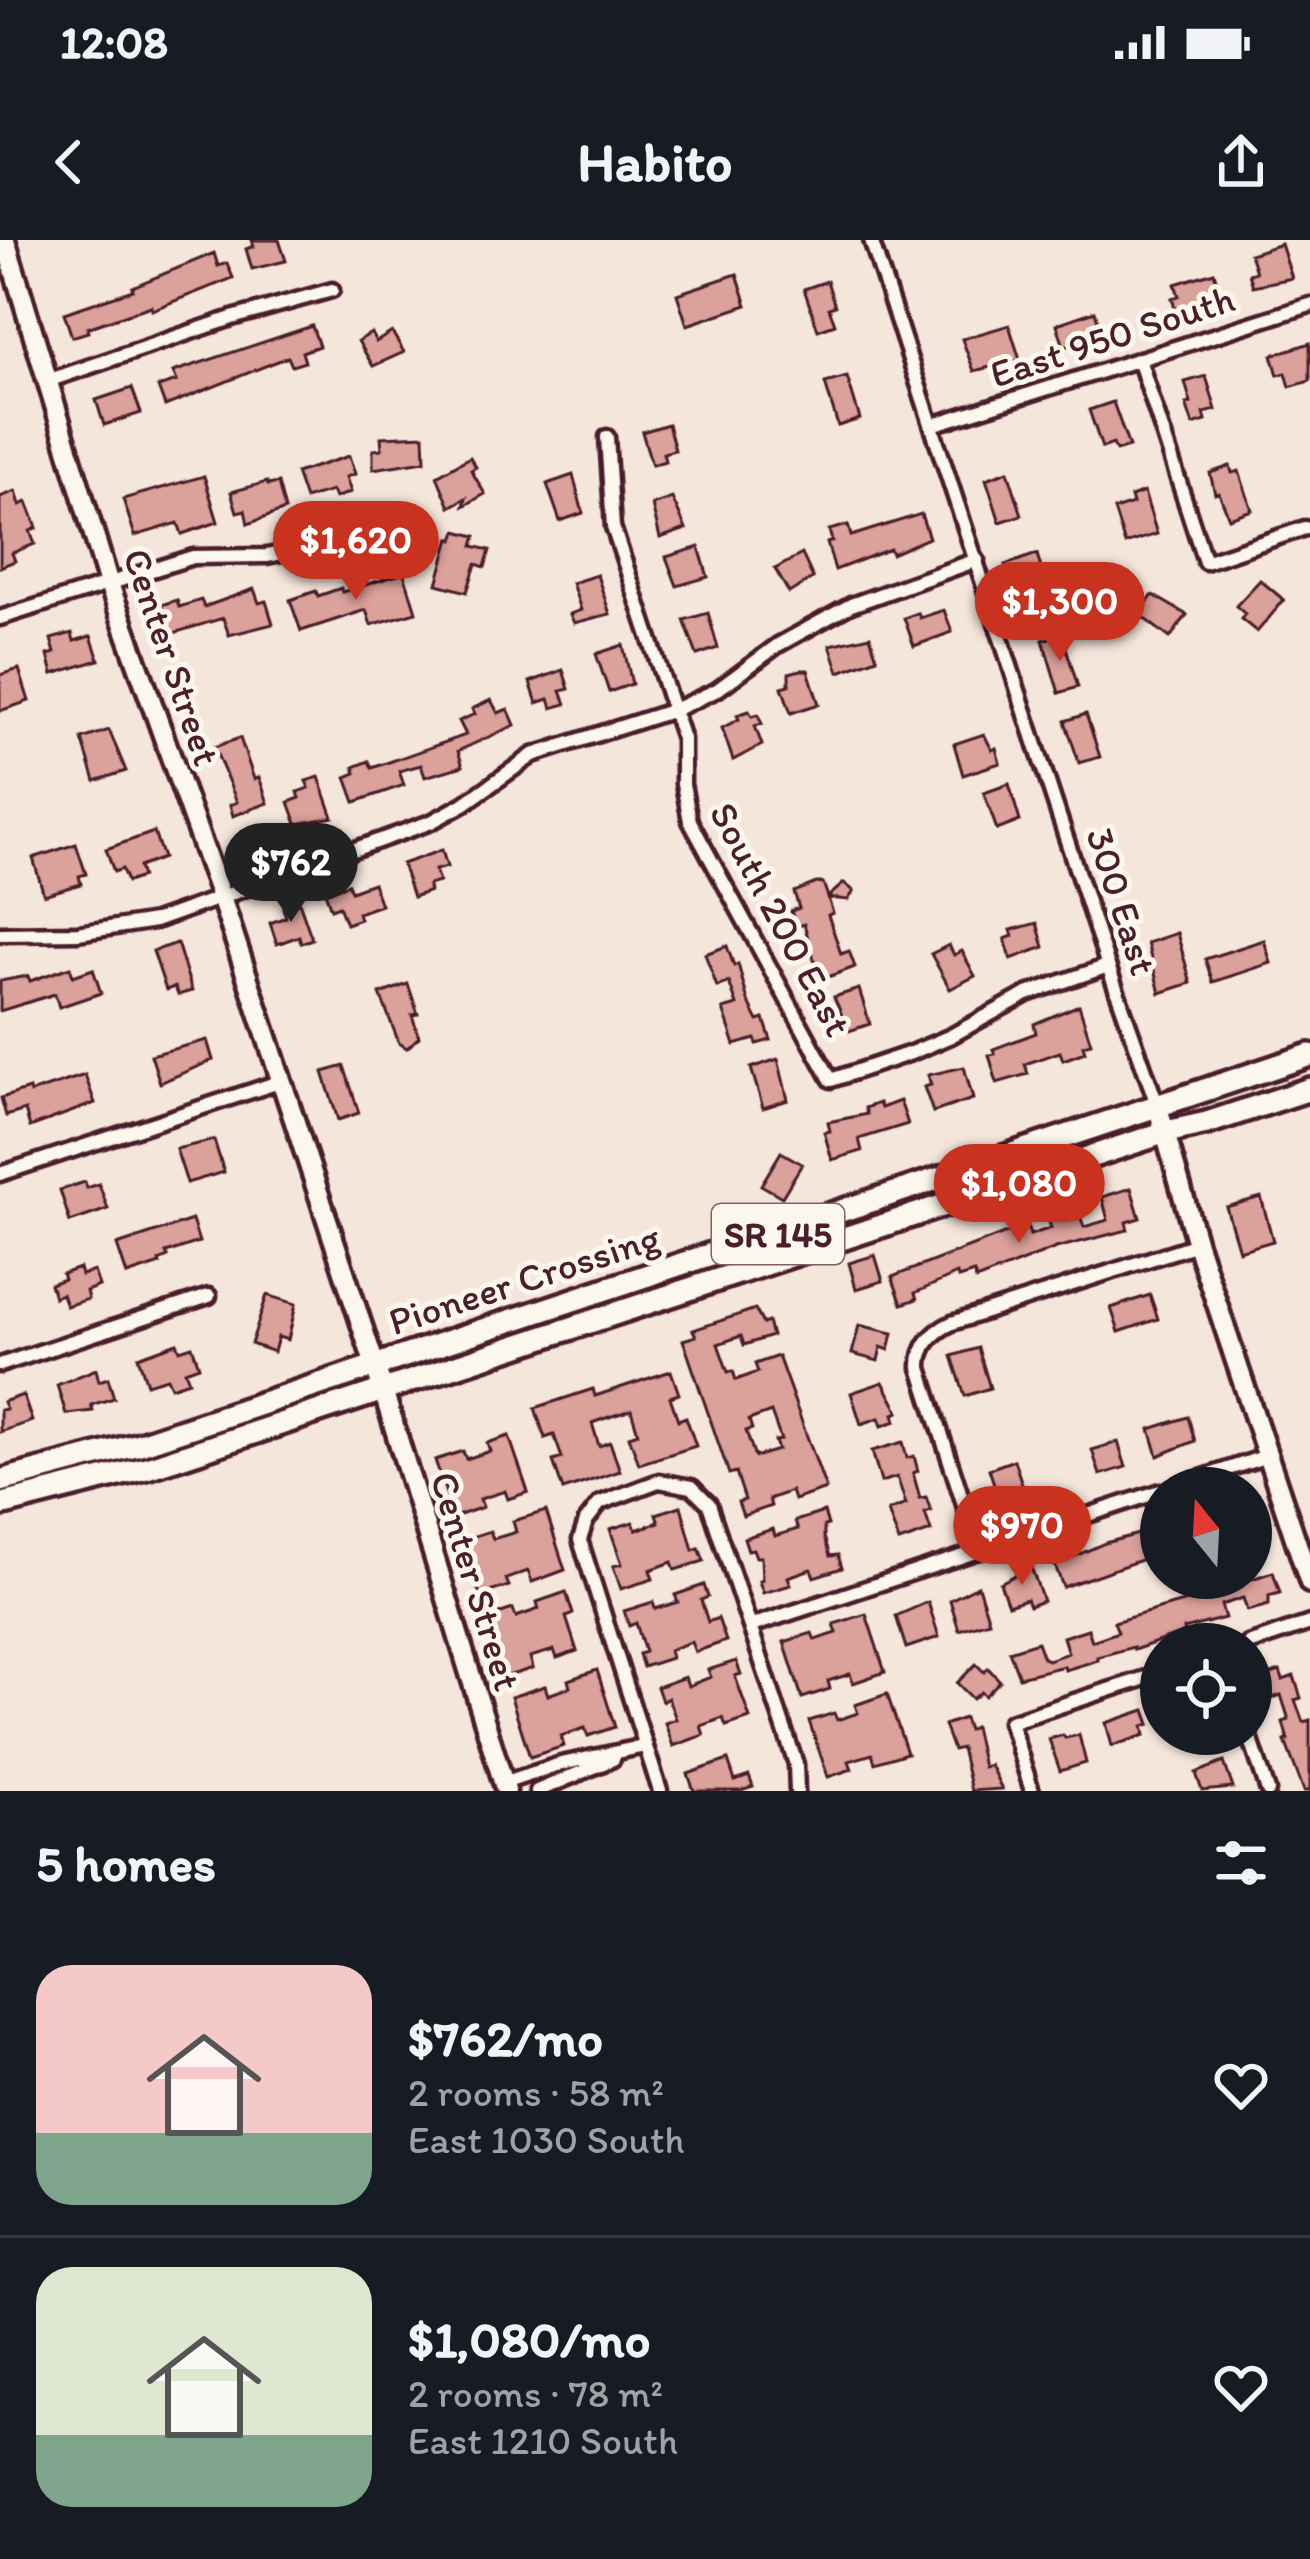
<!DOCTYPE html>
<meta charset="utf-8">
<style>
body{margin:0;font-family:Itim,sans-serif;background:#242831;color:#f1f3f6;height:100vh;display:flex;flex-direction:column;font-size:45px;white-space:nowrap}
*{box-sizing:border-box;margin:0}
p{font-size:39px;color:#9ea1a6}
.icon{flex:none;width:66px;height:66px;fill:none;stroke:currentColor;stroke-width:2;stroke-linecap:round;stroke-linejoin:round}
.map{position:relative;height:1551px;overflow:hidden}
.sheet{display:flex;flex-direction:column;background:#171b24;flex:1}
.sheet>*{flex:none}
.needle{width:78px;rotate:342deg}
.buttons{position:absolute;left:1140px;top:1227px;display:grid;gap:24px}
.buttons a{display:grid;place-items:center;width:132px;height:132px;border-radius:50%;background:#171b24;box-shadow:0 3px 9px #0004;font-size:60px}
.price{position:absolute;translate:-50% -102px;padding:0 27px;border-radius:42px;background:#c8321e;color:#fff;font-size:39px;line-height:78px;filter:drop-shadow(0 3px 6px #0008)}
.price::after{content:'';position:absolute;left:50%;top:72px;width:36px;height:27px;margin-left:-18px;background:inherit;clip-path:polygon(0 0,100% 0,50% 100%)}
.price.current{background:#222;color:#fff}
ul{padding:0;list-style:none}
li{display:flex;align-items:center;gap:36px;height:300px;padding:0 36px}
li+li{border-top:3px solid #363941}
li span{display:grid;place-items:center;flex:none;width:336px;height:240px;border-radius:36px;color:#555}
li>.icon{margin-inline-start:auto}
span .icon{width:144px;height:144px;fill:#fffc;stroke-width:1}
li b{font-size:51px}
h2{display:flex;justify-content:space-between;align-items:center;height:144px;padding:0 36px;font-size:51px}
.status{display:flex;justify-content:space-between;align-items:center;height:84px;padding:0 60px;background:#171b24;direction:ltr}
.status svg{height:33px;fill:currentColor}
header{display:flex;justify-content:space-between;align-items:center;height:156px;padding:0 36px;background:#171b24;font-size:54px;font-weight:800}
.map>svg:first-child{display:block}
.building{fill:#dba19b;stroke:#4a1f2b;stroke-width:3;fill-rule:evenodd}
.lines{fill:none;stroke-linecap:round;stroke-linejoin:round}
.street-casing{stroke:#4a1f2b;stroke-width:21}
.secondary-casing{stroke:#4a1f2b;stroke-width:27}
.highway-casing{stroke:#4a1f2b;stroke-width:30}
.street{stroke:#fbf7ec;stroke-width:12}
.secondary{stroke:#fbf7ec;stroke-width:18}
.highway{stroke:#fbf7ec;stroke-width:21}
.labels{text-anchor:middle;dominant-baseline:central;stroke-width:10;stroke-linejoin:round;paint-order:stroke}
.shield{fill:#fbf7ec;stroke:#7f6065;stroke-width:3}
.shield-label{font-size:36px;font-weight:bold;fill:#4a1f2b}
.street-label{font-size:39px;fill:#4a1f2b;stroke:#fbf7ec}
</style>
<div class="status"><b>12:08</b><svg viewBox="0 0 49 12"><path d="M0 12V9h3v3zM5 12V6h3v6zM10 12V3h3v9zM15 12V0h3v12zM26 1h20v11H26zM47 4h2v5h-2z"/></svg></div>
<header><svg class="icon" aria-label="back" viewBox="0 0 24 24"><path d="M15 5l-7 7 7 7"/></svg>Habito<svg class="icon" aria-label="share" viewBox="0 0 24 24"><path d="M12 15V3M7 8l5-5 5 5M5 13v7h14v-7"/></svg></header>
<div class="map">
<svg width="1310" height="1551" viewBox="0 0 1310 1551">
<rect width="100%" height="100%" fill="#f5e6dc"/>
<filter id="ink" filterUnits="userSpaceOnUse"><feTurbulence type="fractalNoise" baseFrequency=".00833" numOctaves="2"/><feDisplacementMap in="SourceGraphic" scale="24" xChannelSelector="R" yChannelSelector="G"/><feConvolveMatrix kernelMatrix="1 2 1 2 8 2 1 2 1" color-interpolation-filters="sRGB"/></filter>
<g filter="url(#ink)">
<!-- building -->
<g class="building">
<path d="M252,0h27l7,21 -34,8 -6,-20 8,-3z"/>
<path d="M1281,4l11,34 -39,8 -4,-12 7,-2 -6,-18z"/>
<path d="M214,13l4,13 9,-3 6,15 -81,32 -1,-4 -64,22 1,4 -16,5 -8,-24 69,-23 -1,-3z"/>
<path d="M1214,32l6,21 -23,14 -21,5 -4,-14 7,-2 -4,-12z"/>
<path d="M737,34l10,31 -60,20 -10,-31z"/>
<path d="M827,41l8,25 -6,2 6,16 -17,6 -14,-41z"/>
<path d="M1095,71l8,27 -39,9 -7,-23z"/>
<path d="M1009,85l11,35 -46,11 -12,-32z"/>
<path d="M312,86l7,20 -17,6 3,10 -13,4 -4,-9 -123,49 -7,-19 19,-6 -4,-9z"/>
<path d="M392,92l12,20 -31,14 -15,-25 13,-8 5,9z"/>
<path d="M1310,103v38l-20,6 -4,-14 -8,2 -6,-20z"/>
<path d="M1206,136l10,34 -12,3 2,8 -13,4 -7,-21 5,-1 -6,-21z"/>
<path d="M847,137l13,42 -22,7 -13,-43z"/>
<path d="M132,148l9,25 -37,12 -8,-25z"/>
<path d="M1113,162l16,45 -13,4 -3,-7 -11,4 -13,-38z"/>
<path d="M668,184l7,26 -12,3 2,8 -13,4 -10,-33z"/>
<path d="M424,195l1,26 -52,8v-19l9,-1 -1,-12z"/>
<path d="M349,216l6,18 -9,3 5,15 -16,6 -3,-7 -27,8 -9,-26z"/>
<path d="M470,217l6,10 -5,3 14,24 -21,12 2,-8 -16,9 -13,-31z"/>
<path d="M1230,226l2,7 7,-2 13,39 -23,8 -10,-25 -4,1 -5,-21z"/>
<path d="M1008,231l14,44 -22,7 -14,-43z"/>
<path d="M573,235l10,38 -23,8 -13,-37z"/>
<path d="M204,236l14,46 -36,12 -4,-11 -43,13 -12,-37z"/>
<path d="M267,242l1,3 10,-2 7,27 -37,14 -3,-14 -8,2 -6,-20z"/>
<path d="M16,251l4,14 7,-3 10,26 -7,3 5,13 -23,9 3,8 -15,6v-70z"/>
<path d="M1144,252l13,42 -32,10 -11,-34 19,-6 -2,-7z"/>
<path d="M672,258l14,31 -26,9 -8,-33z"/>
<path d="M921,274l8,24 -37,16 -2,-5 -55,21 -8,-27 5,-2 -3,-11 19,-5 3,11z"/>
<path d="M457,291l19,5 -3,10 17,4 -5,17 -9,-3 -9,28 -30,-8 13,-46 4,2z"/>
<path d="M699,307l9,30 -31,9 -11,-29z"/>
<path d="M802,314l11,24 -24,15 -14,-24z"/>
<path d="M1037,314l10,36 -24,4 -6,-16 -6,3 -6,-16z"/>
<path d="M404,333l12,39 -45,13 -5,-15 -65,21 -11,-31 26,-9 2,5 23,-8 1,4z"/>
<path d="M597,335l13,39 -36,9 -4,-9 11,-4 -9,-27z"/>
<path d="M1260,340l24,20 -27,32 -16,-13 4,-5 -9,-8z"/>
<path d="M254,349l5,14 7,-2 7,23 -44,11 -6,-17 -59,18 -6,-17 7,-3 -4,-11 16,-5 2,7 22,-7 3,7z"/>
<path d="M1153,355l34,20 -17,23 -32,-24z"/>
<path d="M944,370l8,22 -38,14 -10,-28 14,-5 2,5z"/>
<path d="M708,373l10,35 -21,7 -13,-35z"/>
<path d="M72,393l2,8 17,-5 8,24 -46,14 -5,-19 7,-2 -4,-14z"/>
<path d="M1062,394l16,53 -19,6 -16,-53z"/>
<path d="M870,396l7,22 -38,14 -9,-27z"/>
<path d="M623,405l9,39 -23,8 -13,-38z"/>
<path d="M19,429l10,32 -29,10v-36z"/>
<path d="M563,430l6,19 -8,2 5,13 -14,4 -3,-9 -12,4 -7,-21z"/>
<path d="M801,430h7l11,34 -28,9 -9,-26 7,-2v-12z"/>
<path d="M491,460l7,13 10,-4 7,16 -57,26 5,15 -38,11 -4,-12 -22,6 5,14 -49,17 -9,-25 10,-4 -2,-6 15,-6 3,7 94,-33 -7,-14 16,-7 -3,-5z"/>
<path d="M749,471l3,5 6,-2 4,10 -7,2 7,19 -29,15 -11,-32 17,-9 -2,-4z"/>
<path d="M1086,474l14,43 -21,6 -14,-42z"/>
<path d="M109,490l17,41 -31,10 -13,-42z"/>
<path d="M984,494l8,16 4,-2 4,15 -37,12 -9,-31z"/>
<path d="M240,498l14,41 5,-2 9,26 -35,13 -3,-11 7,-3 -23,-55z"/>
<path d="M319,537l14,40 -36,7 -8,-22 11,-4 -2,-6 11,-4 -3,-7z"/>
<path d="M1009,544l11,37 -23,9 -13,-37z"/>
<path d="M154,592l9,26 -24,9 3,10 -15,5 -5,-13 -8,3 -8,-23z"/>
<path d="M76,604l10,30 -7,2 2,8 -37,11 -11,-37z"/>
<path d="M442,610l5,17 -12,3 4,12 -11,3 2,6 -17,6 -11,-33z"/>
<path d="M373,643l8,22 -23,8 2,6 -14,5 -7,-18 -8,3 -6,-17 23,-8 3,7z"/>
<path d="M816,643h7l5,14 16,-14 10,8 -6,9 -20,-2 5,15 -5,2 13,39 8,-3 6,16 -35,13 -16,-56 -8,3 -5,-16 8,-3 -5,-16z"/>
<path d="M299,662l13,37 -11,4 -2,-7 -22,8 -7,-21 16,-6 -3,-9z"/>
<path d="M1037,683l7,24 -33,12 -6,-20 8,-3 -2,-6z"/>
<path d="M1177,693l14,50 -31,10 -13,-50z"/>
<path d="M1264,700l7,23 -58,19 -8,-23z"/>
<path d="M177,703l15,48 -14,4 -3,-8 -9,3 -13,-39z"/>
<path d="M949,705l5,10 8,-4 13,25 -25,13 -19,-35z"/>
<path d="M727,706l7,20 4,-2 10,37 10,20 6,-2 7,21 -14,4 -2,-5 -20,6 -12,-36 14,-4 -8,-23 -12,5 -12,-33z"/>
<path d="M70,727l3,9 20,-7 8,24 -42,14 -4,-13 -55,17v-30l28,-5 2,5z"/>
<path d="M408,744l10,30 -6,1 7,22 -12,11 -8,-5 -19,-49z"/>
<path d="M859,749l11,35 -21,7 -15,-34z"/>
<path d="M1079,765l12,38 -8,2 2,7 -22,8 -3,-8 -35,12 3,10 -31,9 -8,-28 6,-1 -2,-5 43,-16 -2,-9z"/>
<path d="M207,800l6,20 -53,23 -9,-28z"/>
<path d="M778,819l10,41 -25,8 -12,-40z"/>
<path d="M344,826l15,47 -21,7 -15,-48z"/>
<path d="M964,827l9,32 -40,13 -9,-25 7,-2 -3,-10z"/>
<path d="M85,835l10,28 -65,24 -5,-17 -19,6 -5,-18 28,-9 1,4z"/>
<path d="M900,861l8,23 -49,15 3,12 -30,9 -8,-28 6,-1 -2,-9 39,-8 -2,-6 14,-5 2,5z"/>
<path d="M214,900l10,32 -37,11 -11,-34z"/>
<path d="M781,912l21,12 -20,33 -21,-12z"/>
<path d="M85,942l2,6 12,-4 9,25 -38,13 -10,-32z"/>
<path d="M1131,948l9,30 -14,4 2,8 -72,18 -80,32 -2,-7 -16,5 -1,-4 -42,19 2,6 -15,5 -10,-27 135,-52 3,10 21,-7 -4,-12 29,-11 8,22 24,-7 -6,-23z"/>
<path d="M1261,957l12,44 -34,10 -13,-44z"/>
<path d="M192,980l7,22 -33,11 2,4 -9,4 1,3 -33,11 -10,-30z"/>
<path d="M875,1015l8,26 -27,8 -7,-26z"/>
<path d="M79,1028l2,7 13,-4 5,15 -13,5 2,8 -22,7 -4,-12 -8,3 -4,-13 14,-5 -2,-5z"/>
<path d="M267,1055l29,9 -8,36 -10,-3 -4,15 -23,-8z"/>
<path d="M1150,1055l8,24 -39,13 -8,-24z"/>
<path d="M755,1069l8,15 5,-2 4,14 -28,9 -3,-9 -23,8 10,28 5,-1 3,9 22,-8 -3,-8 23,-8 48,133 -32,11 -3,-9 -22,8 2,7 -28,10 -5,-14 7,-2 -9,-28 -7,2 -46,-134 13,-4 -3,-6zM771,1172l10,28 -6,1 3,9 -23,7 -9,-26 6,-2 -3,-9z"/>
<path d="M859,1085l34,8 -4,17 -8,-3 -3,14 -26,-7z"/>
<path d="M177,1103l3,7 12,-4 7,20 -14,5 4,10 -18,6 -4,-9 -20,6 -9,-27z"/>
<path d="M978,1108l12,40 -25,8 -13,-40z"/>
<path d="M96,1129l3,12 9,-3 6,20 -23,7 2,6 -27,3 -9,-29z"/>
<path d="M671,1131l8,23 -9,3 8,23 8,-3 10,29 -57,18 -10,-28 9,-3 -7,-23 -28,9 -11,4 7,23 11,-4 10,29 -57,19 -10,-29 9,-3 -8,-23 -9,3 -10,-30 58,-19 2,7z"/>
<path d="M883,1142l16,30 -5,2 2,7 -14,5 -3,-8 -18,6 -10,-31z"/>
<path d="M23,1155l9,26 -32,11v-22l6,-1 -3,-7z"/>
<path d="M1188,1177l7,24 -37,15 -8,-27z"/>
<path d="M509,1196l19,56 -20,7 -3,-8 -25,8 3,8 -29,10 -19,-57 28,-9 3,8 24,-8 -3,-8z"/>
<path d="M903,1202l4,16 7,-2 4,15 -5,2 7,25 6,-1 5,14 -6,2 6,18 -32,11 -11,-31 18,-7 -9,-27 -16,5 -9,-31z"/>
<path d="M1118,1202l8,25 -26,8 -8,-25z"/>
<path d="M1014,1220l13,39 -25,9 -13,-39z"/>
<path d="M681,1266l12,44 6,-2 5,13 -29,9 -3,-8 -22,8 3,9 -32,10 -8,-23 9,-2 -12,-35 23,-7 3,8 23,-8 -3,-8z"/>
<path d="M546,1271l19,59 -33,12 -4,-11 -22,8 3,7 -29,9 -18,-55 28,-9 3,8 23,-7 -3,-11z"/>
<path d="M824,1272l4,13 -4,1v11l6,19 8,-1 4,13 -28,9 -3,-8 -23,8 3,8 -28,8 -4,-12 3,-1 -1,-23h-5l-3,-8 -5,1 -4,-12 29,-9 2,7 23,-7 -3,-8z"/>
<path d="M1161,1288v25l-98,34 -8,-22 50,-22z"/>
<path d="M1031,1327l12,34 -14,5 -3,-7 -18,6 -8,-22z"/>
<path d="M1273,1332l7,21 -11,3v9l-22,6 -4,-13 -22,7 4,13 -41,11 1,3 -51,18 -1,-3 -36,10 1,3 -33,10 -1,-4 -45,11 -10,-26 28,-9 6,16 5,2 20,-7 -5,-16 25,-8 4,12 26,-9 -4,-10 76,-22 -2,-6 34,-11 2,5z"/>
<path d="M704,1345l4,12 -7,3 7,22 10,-4 8,23 -31,11 -4,-10 -22,8 2,8 -28,9 -4,-13 6,-2 -9,-29 -7,3 -5,-15 29,-9 2,7 23,-7 -3,-7z"/>
<path d="M978,1346l11,35 -30,9 -9,-30z"/>
<path d="M566,1352l7,22 -7,3 11,34 -20,7 -3,-8 -24,7 3,11 -34,11 -19,-59 33,-11 3,8 23,-8 -2,-7z"/>
<path d="M928,1362l11,35 -33,11 -10,-32z"/>
<path d="M866,1374l19,58 -32,11 -3,-9 -22,7 2,8 -28,9 -18,-56 28,-9 3,7 22,-7 -3,-9z"/>
<path d="M736,1421l5,13 -6,2 15,42 -24,8 -3,-8 -22,8 3,9 -31,11 -8,-23 11,-4 -8,-21 -6,3 -5,-14 28,-10 3,9 23,-9 -3,-7z"/>
<path d="M976,1424l8,8 4,-4 12,13 -15,15 -4,-4 -8,7 -16,-16z"/>
<path d="M597,1430l18,57 -27,9 -3,-8 -24,8 3,10 -34,11 -19,-60 34,-11 3,9 22,-8 -2,-7z"/>
<path d="M1280,1431l3,9 11,-4 7,22 -6,2 8,22 7,-2v71h-6l-19,-50 3,-1 -5,-18 6,-2 -8,-25 -8,3 -7,-22z"/>
<path d="M887,1454l20,59 -32,10 -3,-9 -23,7 3,8 -24,8 -19,-56 25,-8 3,7 21,-7 -3,-8z"/>
<path d="M1145,1470l5,14 -7,2 2,9 -33,11 -6,-23z"/>
<path d="M964,1478l4,12 6,-3 9,40 7,-2 12,24 -31,2 -10,-43 -8,2 -9,-25z"/>
<path d="M1063,1495l2,3 14,-3 7,28 -26,8 -11,-32z"/>
<path d="M728,1520l7,21 14,-5 4,11 -12,4h-47l-6,-17z"/>
<path d="M1224,1522l9,26 -31,3 -6,-18z"/>
</g>
<g class="lines">
<defs>
<g id="street">
<path d="M871,0l237,726 50,141"/>
<path d="M1139,119l66,203 100,-34"/>
<path d="M50,140l182,-62 100,-28"/>
<path d="M932,185l378,-120"/>
<path d="M607,197l6,90 70,212v45l7,37 141,259 80,-27 40,-17 76,-42 81,-28"/>
<path d="M0,378l193,-61 74,-1 39,-8 89,-28"/>
<path d="M0,694l78,-1 77,-12 276,-99 33,-18 69,-49 141,-45 43,-20 61,-45 73,-40 126,-45"/>
<path d="M0,934l282,-93"/>
<path d="M0,1125l209,-69"/>
<path d="M1171,1248l96,-32"/>
<path d="M979,1311l-59,-183c-1,-22 13,-36 32,-45l245,-79"/>
<path d="M751,1386l410,-135"/>
<path d="M1248,1404l62,-21"/>
<path d="M1249,1494l19,57"/>
<path d="M503,1543l58,-19 84,-18"/>
<path d="M537,1551l76,-32"/>
<path d="M660,1551l-80,-251 6,-19 14,-18 59,-22 33,6 17,17 87,260 1,27"/>
<path d="M1032,1551l-22,-69 151,-49"/>
</g>
<g id="secondary">
<path d="M5,0l103,341 113,316 162,493 123,401"/>
<path d="M1158,868l39,136 113,339"/>
</g>
<g id="highway">
<path d="M0,1241l143,-38 1167,-388"/>
<path d="M0,1265l150,-38 1016,-335 41,-9 103,-34"/>
</g>
</defs>
<!-- street casing -->
<use href="#street" class="street-casing"/>
<!-- secondary casing -->
<use href="#secondary" class="secondary-casing"/>
<!-- highway casing -->
<use href="#highway" class="highway-casing"/>
<!-- street -->
<use href="#street" class="street"/>
<!-- secondary -->
<use href="#secondary" class="secondary"/>
<!-- highway -->
<use href="#highway" class="highway"/>
</g>
</g>
<g class="labels">
<!-- shield labels -->
<rect class="shield" x="712" y="964" width="132" height="60" rx="9"/>
<g class="shield-label">
<text x="778" y="994">SR 145</text>
</g>
<!-- street labels -->
<g class="street-label">
<text transform="translate(1112 96) rotate(-18)">East 950 South</text>
<text transform="translate(172 417) rotate(71)">Center Street</text>
<text transform="translate(1122 661) rotate(72)">300 East</text>
<text transform="translate(781 679) rotate(62)">South 200 East</text>
<text transform="translate(524 1039) rotate(-18)">Pioneer Crossing</text>
<text transform="translate(476 1341) rotate(73)">Center Street</text>
</g>
</g>
</svg>
<div class="buttons">
<a><svg class="needle" viewBox="-14 -14 28 28"><path d="M0-13l5 13h-10z" fill="#e53935"/><path d="M0 13l5-13h-10z" fill="#9ea1a6"/></svg></a>
<a><svg class="icon" aria-label="locate" viewBox="0 0 24 24"><circle cx="12" cy="12" r="6"/><path d="M12 2v4M12 18v4M2 12h4M18 12h4"/></svg></a>
</div>
<b class="price" style="left:356px;top:363px">$1,620</b>
<b class="price" style="left:1060px;top:424px">$1,300</b>
<b class="price current" style="left:291px;top:685px">$762</b>
<b class="price" style="left:1019px;top:1006px">$1,080</b>
<b class="price" style="left:1022px;top:1348px">$970</b>
</div>
<section class="sheet">
<h2>5 homes<svg class="icon" aria-label="filters" viewBox="0 0 24 24"><path d="M4 7h16M4 17h16"/><circle cx="9" cy="7" r="2"/><circle cx="15" cy="17" r="2"/></svg></h2>
<ul>
<li><span style="background:linear-gradient(#f6c9c9 70%,#7fa58c 0)"><svg class="icon" aria-label="home" viewBox="0 0 24 24"><path d="M3 11l9-7 9 7M6 9v11h12V9"/></svg></span><div><b>$762/mo</b><p>2 rooms · 58 m²</p><p>East 1030 South</p></div><svg class="icon" aria-label="heart" viewBox="0 0 24 24"><path d="M12 20l-8-8c-3-5 5-10 8-4 3-6 11-1 8 4z"/></svg></li>
<li><span style="background:linear-gradient(#dfe7d0 70%,#7fa58c 0)"><svg class="icon" aria-label="home" viewBox="0 0 24 24"><path d="M3 11l9-7 9 7M6 9v11h12V9"/></svg></span><div><b>$1,080/mo</b><p>2 rooms · 78 m²</p><p>East 1210 South</p></div><svg class="icon" aria-label="heart" viewBox="0 0 24 24"><path d="M12 20l-8-8c-3-5 5-10 8-4 3-6 11-1 8 4z"/></svg></li>
</ul>
</section>
